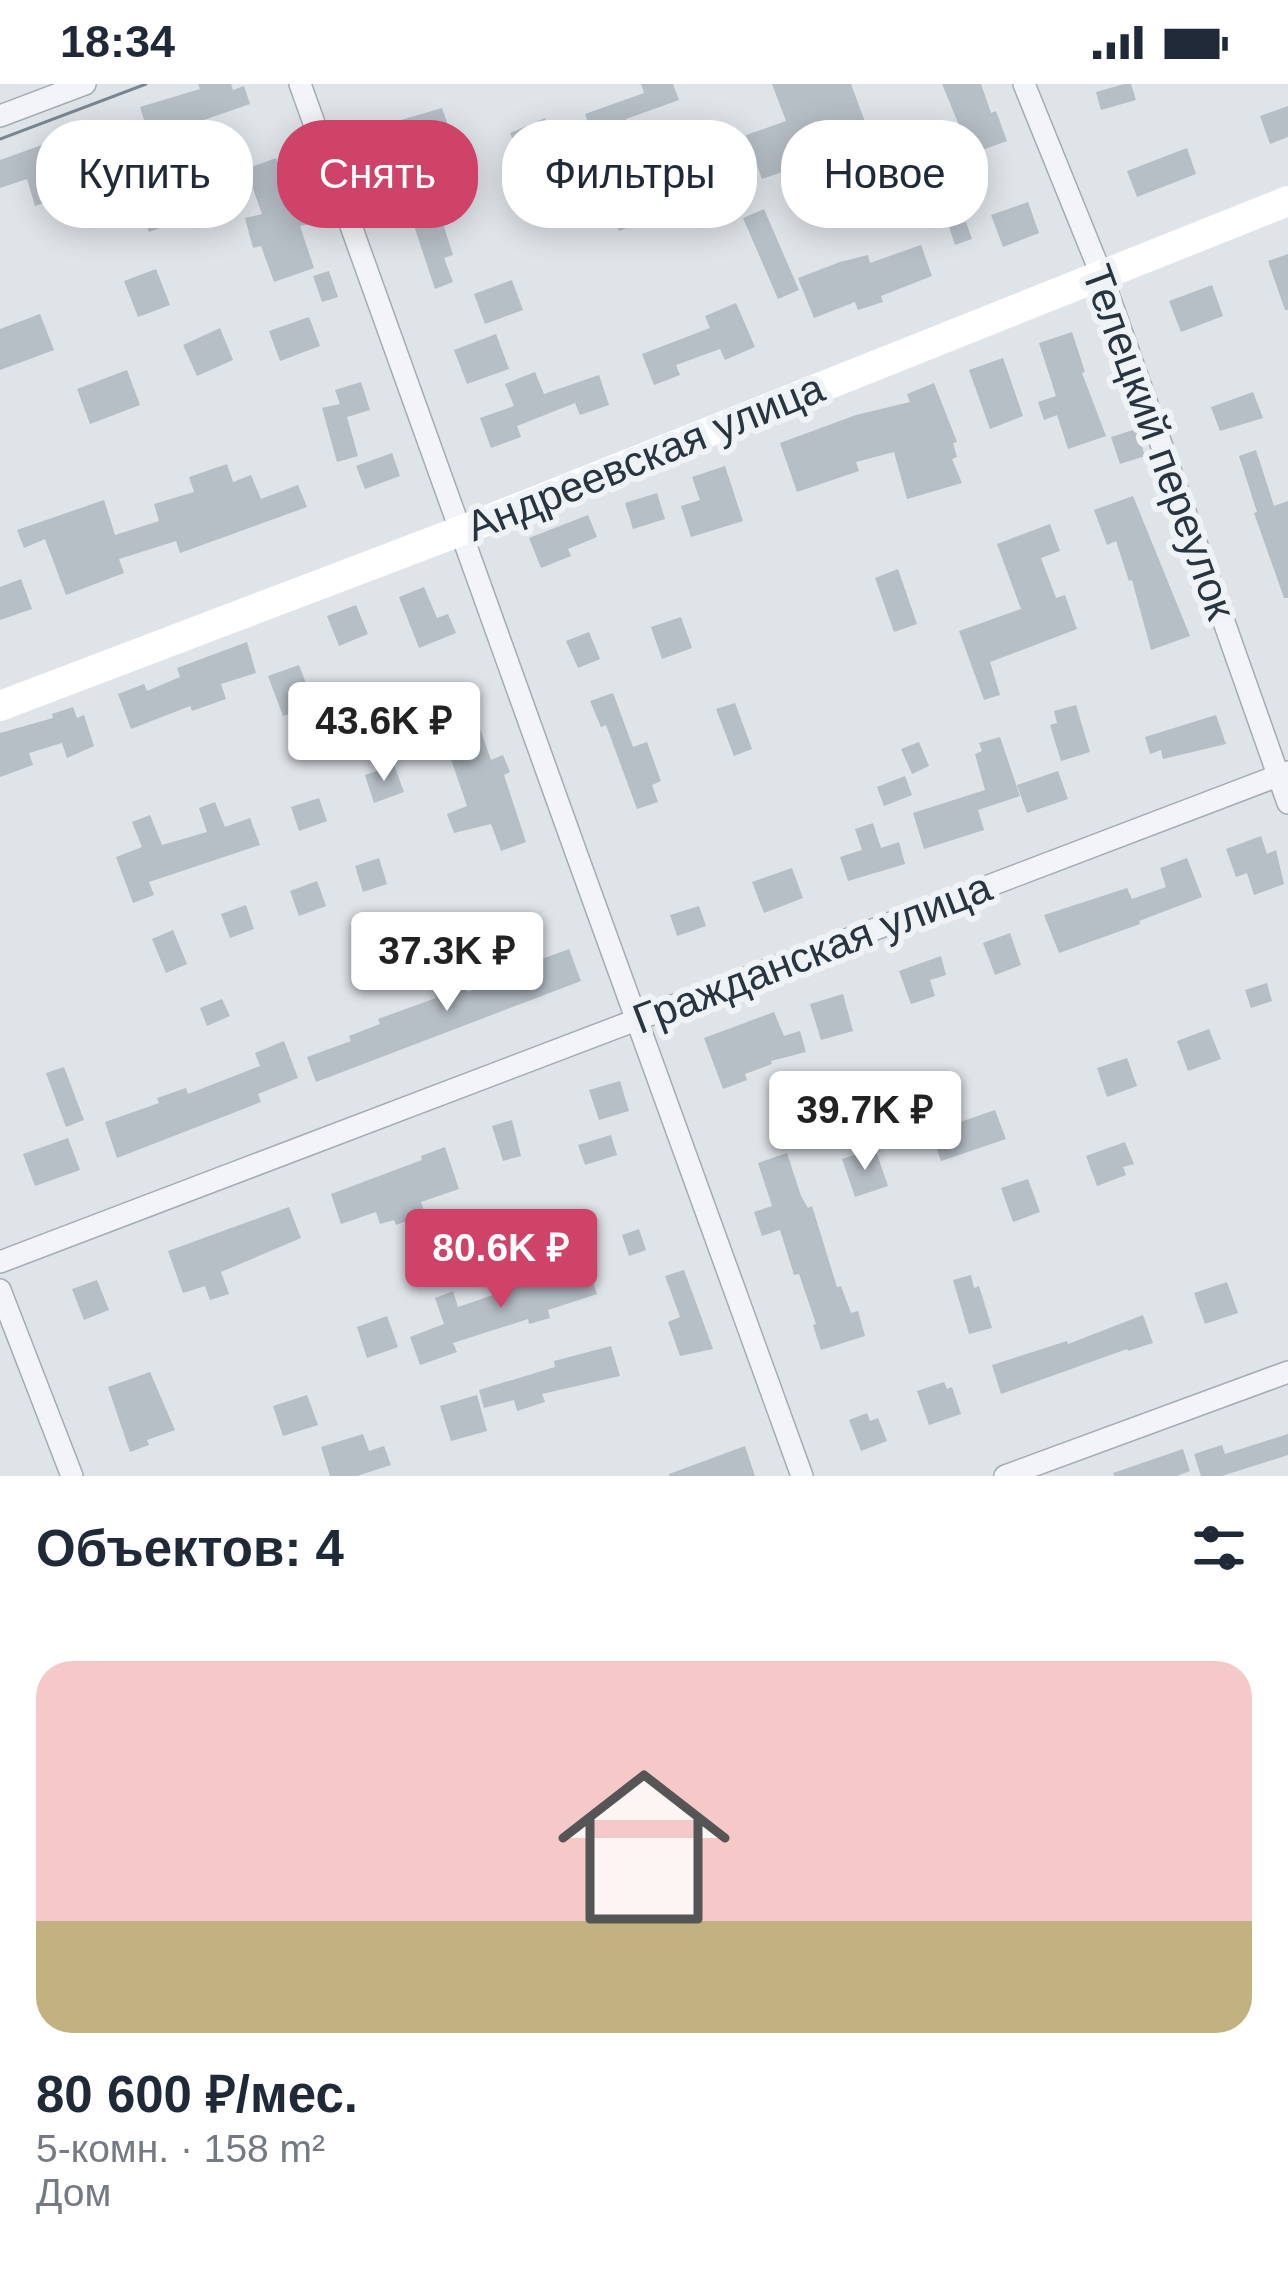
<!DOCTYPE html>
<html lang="ru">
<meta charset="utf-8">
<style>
body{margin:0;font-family:Arial,sans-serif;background:#f6f6f7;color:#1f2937;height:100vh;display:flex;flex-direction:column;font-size:45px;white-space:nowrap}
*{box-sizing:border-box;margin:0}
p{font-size:39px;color:#747a83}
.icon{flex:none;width:66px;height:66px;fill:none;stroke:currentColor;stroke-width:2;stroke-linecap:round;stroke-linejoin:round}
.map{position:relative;height:1392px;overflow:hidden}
.side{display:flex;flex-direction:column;background:#fff;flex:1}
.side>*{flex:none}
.banner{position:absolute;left:36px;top:36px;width:1218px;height:108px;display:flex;gap:24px}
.price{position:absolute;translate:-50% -102px;padding:0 27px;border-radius:12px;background:#fff;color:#222;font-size:39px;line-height:78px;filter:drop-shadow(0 3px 6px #0008)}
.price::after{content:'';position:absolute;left:50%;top:72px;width:36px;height:27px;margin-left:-18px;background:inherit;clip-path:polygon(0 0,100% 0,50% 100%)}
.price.active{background:#d04369;color:#fff}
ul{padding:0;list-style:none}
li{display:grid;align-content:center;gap:24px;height:636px;padding:0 36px}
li+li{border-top:3px solid #e0e1e3}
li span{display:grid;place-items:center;height:372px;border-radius:36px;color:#555}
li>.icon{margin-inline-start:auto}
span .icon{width:216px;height:216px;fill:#fffc;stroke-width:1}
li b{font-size:51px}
h2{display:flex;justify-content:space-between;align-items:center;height:144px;padding:0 36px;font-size:51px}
.chip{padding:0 42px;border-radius:48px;background:#fff;box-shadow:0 6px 30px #0003;font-size:42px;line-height:108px}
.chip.active{background:#d04369;color:#fff}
.status{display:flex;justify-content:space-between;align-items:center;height:84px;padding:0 60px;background:#fff;direction:ltr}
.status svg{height:33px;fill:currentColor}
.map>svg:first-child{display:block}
.building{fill:#b6bec6}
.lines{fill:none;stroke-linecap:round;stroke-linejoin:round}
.street-casing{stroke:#a4acb3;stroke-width:24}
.street{stroke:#f2f4f7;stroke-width:21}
.secondary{stroke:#fff;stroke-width:30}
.tram{stroke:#798692;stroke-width:3}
.labels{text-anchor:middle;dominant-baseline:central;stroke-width:12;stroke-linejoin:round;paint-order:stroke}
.street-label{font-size:42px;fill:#283440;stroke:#eff3f6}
</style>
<div class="status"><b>18:34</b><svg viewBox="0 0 49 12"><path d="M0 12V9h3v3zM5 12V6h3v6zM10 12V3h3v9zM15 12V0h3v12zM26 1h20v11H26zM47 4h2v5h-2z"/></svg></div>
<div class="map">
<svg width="1288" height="1392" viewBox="0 0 1288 1392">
<rect width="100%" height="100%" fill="#dfe4e9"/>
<!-- building -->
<g class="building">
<path d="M198,0h33l2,6 11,-4 6,18 -69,24 5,18 -31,9 -15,-48 60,-18z"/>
<path d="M641,0h32l6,16 -53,19 5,14 -35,12 -11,-31 59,-21z"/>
<path d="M772,0h79l17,46 -54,19 16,42 -18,7 -12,-32 -38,13 -16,-44 40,-14z"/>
<path d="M942,0h39l10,29 5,-2 11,30 -36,13z"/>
<path d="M1124,0h7l5,16 -35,10 -5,-18z"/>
<path d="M1288,22v31l-18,7 -10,-28z"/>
<path d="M442,24l21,60 -16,5 4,10 -19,6 21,66 -9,3 9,24 -18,7 -45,-136 -5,2 -8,-28z"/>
<path d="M545,34l16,39 -9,4 4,29 -29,3 -3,-26 -14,-34z"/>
<path d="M92,43l11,35 -56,18 6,20 -18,6 -8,-27 -27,9v-28z"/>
<path d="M1187,64l9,26 -59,23 -10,-26z"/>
<path d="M276,74l18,51 11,-3 4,18 -9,2 14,42 -40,14 -13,-36 -8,2 -8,-30 17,-4 -16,-45z"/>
<path d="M650,90l15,39 -46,18 -10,-26 6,-3 -5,-13z"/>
<path d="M197,109l8,18 -56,21 -6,-17z"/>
<path d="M1028,118l11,31 -36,14 -12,-32z"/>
<path d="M764,125l35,81 -21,9 -35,-81z"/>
<path d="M966,138l6,17 -17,6 -6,-18z"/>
<path d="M921,161l11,31 -51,20 2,6 -25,8 -3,-8 -41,16 -16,-40 42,-16 28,-7 2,8z"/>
<path d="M1288,170v56h-3l-17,-49z"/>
<path d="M156,185l14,36 -32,12 -14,-36z"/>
<path d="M329,187l9,26 -16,5 -9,-26z"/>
<path d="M512,196l11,30 -38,14 -11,-30z"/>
<path d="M1212,201l11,31 -42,16 -12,-31z"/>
<path d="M736,219l19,44 -30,13 -5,-11 -44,16 4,10 -26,10 -12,-31 68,-26 -5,-12z"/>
<path d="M40,230l14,36 -54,20v-41z"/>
<path d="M309,233l11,29 -40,15 -11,-30z"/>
<path d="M220,244l13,32 -36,16 -14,-31z"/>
<path d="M1072,248l13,40 -3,1 24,63 -38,13 -11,-34 -13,5 -6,-18 18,-6 -17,-53z"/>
<path d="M496,250l13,35 -42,15 -13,-34z"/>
<path d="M1003,274l20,58 -33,13 -21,-59z"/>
<path d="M127,286l13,35 -50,19 -13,-35z"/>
<path d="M535,288l9,22 55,-19 10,30 -29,10 -5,-12 -58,23 4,11 -30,11 -11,-30 34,-12 -9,-22z"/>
<path d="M361,298l9,28 -23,7 11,39 -21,6 -15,-54 18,-4 -5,-14z"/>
<path d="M934,299l23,59 -4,1 4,14 -5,2 10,24 -55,16 -13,-47 -38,10 3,9 -62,21 -17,-49 76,-28 54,-13 -3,-8z"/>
<path d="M1253,308l10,26 -43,13 -9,-24z"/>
<path d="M1136,345l9,27 -25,8 -9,-27z"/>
<path d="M1256,366l18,56 14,-5v97h-4l-30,-85 3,-1 -18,-56z"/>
<path d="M392,369l8,23 -35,13 -9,-23z"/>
<path d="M227,380l6,18 18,-7 10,24 37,-14 9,22 -127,46 -4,-12 -57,18 5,14 -58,22 -21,-56 -21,9 -7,-18 87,-30 11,35 44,-14 -5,-17 40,-12 -5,-15z"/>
<path d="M725,382l18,55 -52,16 -10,-31 19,-6 -8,-23z"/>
<path d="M657,409l8,26 -32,10 -8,-26z"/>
<path d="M1133,412l57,140 -39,14 -19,-70 -3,1 -13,-40 -9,4 -13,-35z"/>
<path d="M588,431l9,22 -29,12 3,7 -30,12 -12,-30z"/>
<path d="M1050,440l10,27 -19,7 15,40 9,-3 12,34 -87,33 10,33 -16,5 -25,-69 62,-22 -24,-65z"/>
<path d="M898,485l19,55 -23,8 -19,-54z"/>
<path d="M21,495l11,30 -32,11v-33z"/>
<path d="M424,503l13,31 11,-4 8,19 -37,15 -20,-51z"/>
<path d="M356,521l12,29 -29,12 -12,-30z"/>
<path d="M681,533l11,31 -30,11 -11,-32z"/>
<path d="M589,548l11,27 -22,9 -12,-27z"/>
<path d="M247,558l9,31 -35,11 5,15 -34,12 -2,-5 -59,23 -13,-35 26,-10 3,7 33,-14 -3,-9z"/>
<path d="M299,581l15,39 -31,12 -15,-40z"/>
<path d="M613,609l20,54 14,-5 14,39 -9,4 6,17 -21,7 -31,-84 -5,2 -11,-26z"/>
<path d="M735,619l17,46 -18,7 -18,-47z"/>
<path d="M1076,621l14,47 -29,9 -11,-36 7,-2 -3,-12z"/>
<path d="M73,623l4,11 7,-3 10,31 -27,12 -5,-15 -33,10 4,12 -33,12v-44l53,-15 -1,-4z"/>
<path d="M1216,631l10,29 -63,15 -2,-9 -11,4 -5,-17z"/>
<path d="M477,636l14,40 12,-5 7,17 -6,3 22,67 -25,9 -10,-27 -37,9 -7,-19 20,-8 -25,-73z"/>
<path d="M1000,653l20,59 -42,14 6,20 -60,19 -11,-36 72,-23 -10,-36 7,-3 -3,-8z"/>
<path d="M919,658l10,24 -17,8 -11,-25z"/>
<path d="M394,681l10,27 -30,11 -9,-28z"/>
<path d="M1058,687l10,28 -41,14 -10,-28z"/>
<path d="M905,692l7,19 -28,11 -7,-19z"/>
<path d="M319,714l8,23 -28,10 -8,-24z"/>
<path d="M215,718l10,25 25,-9 10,27 -111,37 5,13 -21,8 -17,-46 26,-10 -10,-25 18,-7 12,30 45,-13 -8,-24z"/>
<path d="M873,739l8,25 18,-6 6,22 -57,17 -8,-24 22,-7 -7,-21z"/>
<path d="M1261,752l6,18 9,-4 8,34 -30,11 -7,-22 -11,4 -10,-28z"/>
<path d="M379,774l8,26 -24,8 -8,-26z"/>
<path d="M1187,774l15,39 -63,24 1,3 -81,29 -15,-38 83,-27 5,11 34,-12 -6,-19z"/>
<path d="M792,784l11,30 -39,15 -12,-31z"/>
<path d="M317,797l9,25 -27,10 -9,-25z"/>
<path d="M246,821l8,24 -24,9 -9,-24z"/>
<path d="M699,822l7,20 -29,10 -7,-21z"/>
<path d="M173,846l14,34 -21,9 -14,-34z"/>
<path d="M1010,849l11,32 -26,10 -12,-32z"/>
<path d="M569,865l12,32 -265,101 -9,-25 44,-16 -2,-5 31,-12 -2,-5 58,-21 -3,-10 29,-10 5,14 36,-12 -2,-6z"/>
<path d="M941,872l5,19 -16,5 5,16 -24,8 -12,-33z"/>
<path d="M1267,899l5,18 -21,7 -6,-18z"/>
<path d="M843,910l10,37 -32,9 -11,-36z"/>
<path d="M222,915l8,17 -23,10 -7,-18z"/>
<path d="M774,928l10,24 16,-5 6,21 -35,9 1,3 -27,10 2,6 -24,9 -19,-51z"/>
<path d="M1209,945l12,30 -33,12 -11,-30z"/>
<path d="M284,957l14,37 -40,16 3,8 -144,56 -12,-36 54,-19 -2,-5 29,-10 2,6 72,-28 -5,-13z"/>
<path d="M1127,974l10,28 -30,11 -10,-29z"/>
<path d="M64,983l20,53 -18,7 -20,-54z"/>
<path d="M620,997l9,30 -30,9 -10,-30z"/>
<path d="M995,1026l11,29 -65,22 -10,-29z"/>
<path d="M512,1036l9,36 -18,5 -11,-35z"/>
<path d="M611,1051l6,20 -32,10 -7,-20z"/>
<path d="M68,1054l12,32 -45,16 -12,-32z"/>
<path d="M1125,1058l9,22 -11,3 3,8 -29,11 -11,-30z"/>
<path d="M445,1063l14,42 -38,13 4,12 -29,11 -2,-5 -14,4 -4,-12 -35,12 -10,-30 91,-34 -1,-4z"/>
<path d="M875,1064l13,38 -33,11 -13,-38z"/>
<path d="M787,1069l14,43 7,12 4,-2 25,81 4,-1 10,27 7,-2 7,25 -44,14 -8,-25 3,-1 -17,-50 -5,1 -14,-45 -18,6 -8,-24 18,-6 -14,-43z"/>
<path d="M1028,1095l12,33 -27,10 -12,-34z"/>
<path d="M289,1123l12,31 -80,34 8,22 -19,6 -5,-14 -22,7 -15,-42z"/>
<path d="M639,1145l7,21 -17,6 -7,-21z"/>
<path d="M587,1179l10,31 -49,16 2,8 -21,6 -1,-5 -75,24 4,9 -37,13 -10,-28 34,-13 -9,-26 18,-7 5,16z"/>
<path d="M684,1186l29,79 -33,7 -12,-34 12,-5 -15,-41z"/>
<path d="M971,1191l3,13 5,-2 13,42 -23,6 -16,-54z"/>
<path d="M97,1196l12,30 -25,10 -12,-31z"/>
<path d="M1227,1198l11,31 -33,11 -11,-31z"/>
<path d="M1143,1231l10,28 -25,8 -1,-2 -126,45 -9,-29 75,-24 1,3z"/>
<path d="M387,1232l11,31 -31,11 -10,-31z"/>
<path d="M611,1262l9,30 -78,18 3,8 -28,9 -3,-11 -30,8 -5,-18 76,-23 -1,-6z"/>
<path d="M150,1288l25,58 -28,10 2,5 -19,7 -22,-65z"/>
<path d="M944,1298l3,7 5,-2 9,27 -32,11 -12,-34z"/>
<path d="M307,1311l11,30 -35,11 -10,-30z"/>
<path d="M477,1311l10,36 -36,10 -11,-35z"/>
<path d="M867,1329l3,8 8,-3 9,23 -26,10 -12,-31z"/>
<path d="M363,1350l6,17 15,-5 7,19 -34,11h-27l-9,-29z"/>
<path d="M1288,1350v21l-66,21h-21l-7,-22 28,-9 3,9z"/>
<path d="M745,1362l10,30h-86v-2z"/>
<path d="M1183,1365l7,22 -13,5h-63l-1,-3z"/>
</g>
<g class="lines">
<defs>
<g id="street">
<path d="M300,0c169,464 331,929 502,1392"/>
<path d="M1024,0l77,190 187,529"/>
<path d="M0,32l85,-32"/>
<path d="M0,1178l1288,-490"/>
<path d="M0,1206l72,186"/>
<path d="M1005,1392l283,-104"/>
</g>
</defs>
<!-- street casing -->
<use href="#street" class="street-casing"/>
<!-- street -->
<use href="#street" class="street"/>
<!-- secondary -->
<path class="secondary" d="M0,622l463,-176 825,-329"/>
<!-- tram -->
<path class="tram" d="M0,55l146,-55"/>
</g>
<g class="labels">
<!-- street labels -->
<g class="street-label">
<text transform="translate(1159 358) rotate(70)">Телецкий переулок</text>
<text transform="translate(645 373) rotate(-22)">Андреевская улица</text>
<text transform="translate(812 869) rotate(-21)">Гражданская улица</text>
</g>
</g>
</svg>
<b class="price" style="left:384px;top:700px">43.6K ₽</b>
<b class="price" style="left:447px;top:930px">37.3K ₽</b>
<b class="price" style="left:865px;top:1089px">39.7K ₽</b>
<b class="price active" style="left:501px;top:1227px">80.6K ₽</b>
<div class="banner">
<a class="chip">Купить</a>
<a class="chip active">Снять</a>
<a class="chip">Фильтры</a>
<a class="chip">Новое</a>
</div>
</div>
<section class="side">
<h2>Объектов: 4<svg class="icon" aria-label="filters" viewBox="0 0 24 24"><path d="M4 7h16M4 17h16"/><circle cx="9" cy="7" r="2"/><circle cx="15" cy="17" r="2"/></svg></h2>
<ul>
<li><span style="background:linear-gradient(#f6c9c9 70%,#c2b280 0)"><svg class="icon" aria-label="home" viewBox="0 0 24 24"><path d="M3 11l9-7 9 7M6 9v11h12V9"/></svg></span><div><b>80 600 ₽/мес.</b><p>5-комн. · 158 m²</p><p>Дом</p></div></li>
</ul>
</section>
